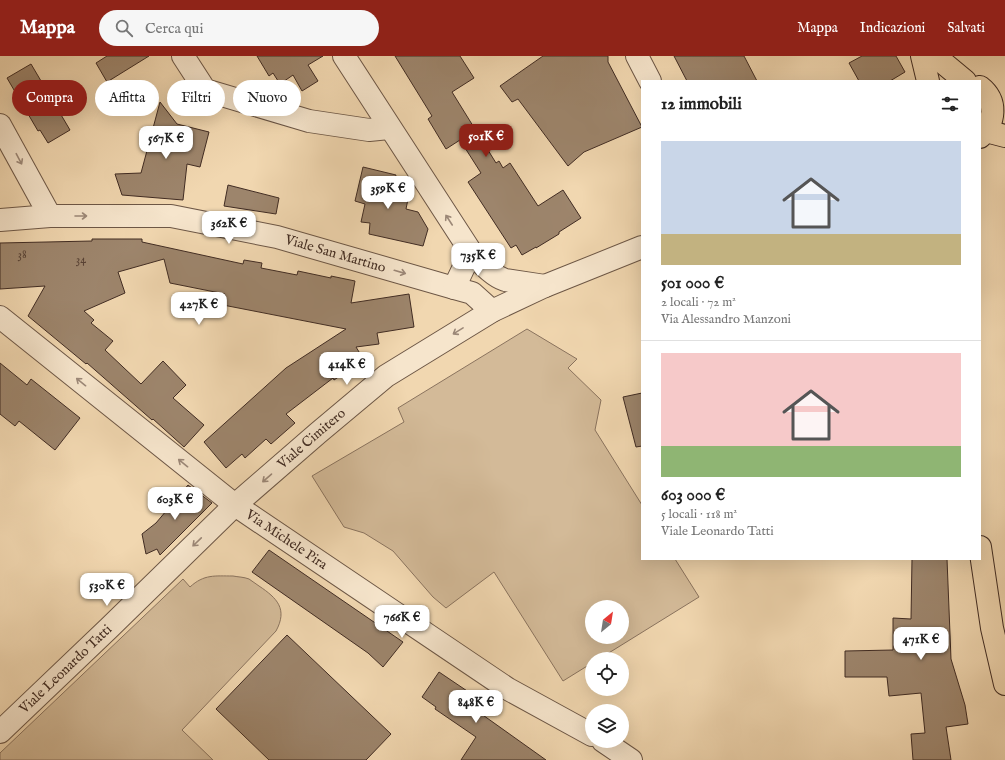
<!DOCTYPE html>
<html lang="it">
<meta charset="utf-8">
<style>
body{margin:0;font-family:"IM FELL English",serif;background:#f6f6f6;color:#222;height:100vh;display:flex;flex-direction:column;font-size:15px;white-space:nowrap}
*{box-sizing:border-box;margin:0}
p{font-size:13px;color:#767676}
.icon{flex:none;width:22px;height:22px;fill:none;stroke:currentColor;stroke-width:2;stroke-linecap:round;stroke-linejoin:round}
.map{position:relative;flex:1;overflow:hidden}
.sheet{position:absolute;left:641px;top:24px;width:340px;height:480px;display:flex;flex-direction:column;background:#fff;border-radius:0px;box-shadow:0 4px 16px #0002}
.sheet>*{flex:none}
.top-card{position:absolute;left:12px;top:24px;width:380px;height:36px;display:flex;gap:8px}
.needle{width:26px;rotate:30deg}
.fabs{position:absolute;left:585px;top:544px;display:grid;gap:8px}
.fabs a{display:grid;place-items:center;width:44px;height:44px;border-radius:50%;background:#fff;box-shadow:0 4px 16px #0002;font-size:20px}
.price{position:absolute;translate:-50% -34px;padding:0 9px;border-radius:8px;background:#fff;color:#222;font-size:13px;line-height:26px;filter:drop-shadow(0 1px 2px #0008)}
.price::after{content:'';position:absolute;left:50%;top:24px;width:12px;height:9px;margin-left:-6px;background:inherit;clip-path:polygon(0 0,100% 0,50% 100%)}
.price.active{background:#8f2418;color:#fff}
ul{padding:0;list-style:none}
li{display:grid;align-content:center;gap:8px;height:212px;padding:0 20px}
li+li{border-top:1px solid #e0e0e0}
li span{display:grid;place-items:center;height:124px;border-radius:0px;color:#555}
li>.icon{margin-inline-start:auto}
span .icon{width:72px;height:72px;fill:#fffc;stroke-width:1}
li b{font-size:17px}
h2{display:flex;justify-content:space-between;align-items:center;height:48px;padding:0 20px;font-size:17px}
.pill{padding:0 14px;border-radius:18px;background:#fff;box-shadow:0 4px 16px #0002;font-size:14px;line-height:36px}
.pill.active{background:#8f2418;color:#fff}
header{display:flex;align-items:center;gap:24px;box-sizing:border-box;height:56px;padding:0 20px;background:#8f2418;color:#fff}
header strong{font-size:19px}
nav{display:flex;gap:22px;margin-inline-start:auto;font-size:14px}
.search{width:280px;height:36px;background:#f6f6f6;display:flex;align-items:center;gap:10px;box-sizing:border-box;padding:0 14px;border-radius:22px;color:#767676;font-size:15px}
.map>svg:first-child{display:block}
.green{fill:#d3ba98;stroke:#8a735e;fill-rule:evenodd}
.building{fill:#9d856c;stroke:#412c23}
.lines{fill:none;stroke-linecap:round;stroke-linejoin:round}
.minor-casing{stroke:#6d5746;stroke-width:24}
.major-casing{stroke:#412c23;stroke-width:24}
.minor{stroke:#f6e5cc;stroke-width:22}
.major{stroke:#f1d7b0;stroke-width:22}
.oneway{stroke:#9c8878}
.labels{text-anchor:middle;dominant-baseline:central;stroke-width:4;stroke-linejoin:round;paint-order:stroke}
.number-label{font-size:12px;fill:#584235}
.street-label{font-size:14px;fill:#412c23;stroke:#f6e5cc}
</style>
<header>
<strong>Mappa</strong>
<div class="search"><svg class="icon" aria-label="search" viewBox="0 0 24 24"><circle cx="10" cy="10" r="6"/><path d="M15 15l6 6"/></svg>Cerca qui</div>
<nav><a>Mappa</a><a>Indicazioni</a><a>Salvati</a></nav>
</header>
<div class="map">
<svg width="1005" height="704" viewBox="0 0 1005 704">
<rect width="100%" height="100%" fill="#f1d7b0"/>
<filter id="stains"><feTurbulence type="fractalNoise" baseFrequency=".005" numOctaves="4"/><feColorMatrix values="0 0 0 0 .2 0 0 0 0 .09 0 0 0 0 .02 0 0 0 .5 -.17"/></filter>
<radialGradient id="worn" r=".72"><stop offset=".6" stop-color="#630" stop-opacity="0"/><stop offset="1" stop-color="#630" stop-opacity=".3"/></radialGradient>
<!-- green -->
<g class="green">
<path d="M527,273l50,30 -9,9 33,32 -6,30 47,75v54h33l24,38 -100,62h-7v4l-29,18 -69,-109 -48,36 -13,-11 -40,-46 -29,-18 -20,-6 -32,-51 92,-54 -6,-14zM592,551h30v30h-30z"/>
<path d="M233,520c5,1 11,1 16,3 3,2 7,5 10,7 18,12 29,23 17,45l-94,99 31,30h-213v-7l183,-174 7,8c14,-13 25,-11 43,-11z"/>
</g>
<!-- building -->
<g class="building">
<path d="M107,0h42l-42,26 -11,-19z"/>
<path d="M257,0h66l-15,9 10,16 -16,10 -9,-16 -13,9 -7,-11 -4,3z"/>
<path d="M395,0h65l14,22 -22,14 44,71 3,-2 4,7 7,-5 28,43 25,-16 18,28 -22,14v2l-23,14v-1l-14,8 -6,-10 -5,3 -43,-66 13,-9 -21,-33 -14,9 -18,-30 4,-3z"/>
<path d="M543,0h65v6l34,65 -58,25 -16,14 -50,-67 -6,3 -12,-16z"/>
<path d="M674,0h70l13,25h-70z"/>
<path d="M862,0h34l9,16 -15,9h-31l-10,-18z"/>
<path d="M31,8l39,66 -22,13 -8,-13 -2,1 -31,-53z"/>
<path d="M160,46l17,22 32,8 -9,35 -13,-3 -4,36 -61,-5 -7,-21 26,-1z"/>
<path d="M363,111l33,8 -5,20 17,4 -2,10 12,3 10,17 -5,17 -54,-12 1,-11 -9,-1 4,-18 -10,-3z"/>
<path d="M228,129l51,13 -3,16 -52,-8z"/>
<path d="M92,183h50v3l101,22 1,-4 18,3 -1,5 36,7 1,-4 33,7v-2l24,5 -4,22 58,-9 5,33 -37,6 2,11 -23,3 8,13 -30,20 -1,-2 -47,36 9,9 -24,21 -5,-5 -21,19 -3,-4 -16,14 -22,-26 82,-74 60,-39 -123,-24 2,-11 -55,-11 -6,-24 -46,13 7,21 -41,18 10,9 -3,3 22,18 -8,9 36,34 22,-23 23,24 -13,13 31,27 -20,22 -31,-28 -1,1 -65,-57 -1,1 -58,-48 17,-30 -45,3v-46l92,-2z"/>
<path d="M0,307l27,22 4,-6 49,39 -25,32 -36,-29 -4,5 -15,-12z"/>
<path d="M642,337v53l-6,1 -13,-50z"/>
<path d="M188,429l24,18 -52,52 -3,-6 -11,5 -4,-20 14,-11z"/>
<path d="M269,494l134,92 -20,25 -15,-14 -116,-81z"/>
<path d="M912,503h35l4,100 14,46 3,19 -22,3 5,33h-38l-2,-26 14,-1 -4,-40 -32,3 -2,-19h-42v-26l48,-1v-32l18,1z"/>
<path d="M287,579l104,99 -25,26h-97l-53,-51z"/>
<path d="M439,616l40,27 -6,9 73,52h-85l15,-23 -41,-28 1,-2 -14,-10z"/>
</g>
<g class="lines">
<defs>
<g id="minor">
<path d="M183,0l22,34 104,31 60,9 20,-2"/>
<path d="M344,0l127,196c10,10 20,23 34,28l40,6"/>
<path d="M637,0l13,25"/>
<path d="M0,69l50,91"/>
<path id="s1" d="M0,164l50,-4h121l106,21 177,51 18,5 20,18"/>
<path d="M454,232l17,-36"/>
<path id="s2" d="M0,261l235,188 273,184 84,46"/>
<path id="s3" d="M0,676l109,-104 126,-123 83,-72 68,-57 106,-65 53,-25 97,-39"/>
<path d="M603,685l28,19"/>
</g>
<g id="major">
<path d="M922,0l6,25"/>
<path d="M935,0l30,25"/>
<path d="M980,31c18,14 15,36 0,50"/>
<path d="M986,75l19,5"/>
<path d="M980,491l12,81 13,56"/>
</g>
</defs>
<!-- minor casing -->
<use href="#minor" class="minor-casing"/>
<!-- major casing -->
<use href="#major" class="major-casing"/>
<!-- minor -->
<use href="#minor" class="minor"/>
<!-- major -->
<use href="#major" class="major"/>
</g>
<!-- one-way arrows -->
<defs><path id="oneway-shaft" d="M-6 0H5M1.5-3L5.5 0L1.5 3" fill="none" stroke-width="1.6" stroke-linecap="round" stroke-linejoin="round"/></defs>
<g class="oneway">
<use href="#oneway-shaft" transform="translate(19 103) rotate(62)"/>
<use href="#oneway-shaft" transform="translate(81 160)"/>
<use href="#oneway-shaft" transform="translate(449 164) rotate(-123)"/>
<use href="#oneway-shaft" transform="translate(400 216) rotate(16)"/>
<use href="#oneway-shaft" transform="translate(458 275) rotate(148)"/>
<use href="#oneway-shaft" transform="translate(81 326) rotate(-141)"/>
<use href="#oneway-shaft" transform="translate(183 407) rotate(-141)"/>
<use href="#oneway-shaft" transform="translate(267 422) rotate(139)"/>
<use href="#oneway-shaft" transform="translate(197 486) rotate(136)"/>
</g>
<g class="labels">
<!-- number labels -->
<g class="number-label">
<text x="22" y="198">38</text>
<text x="81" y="203">34</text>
</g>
<!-- street labels -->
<g class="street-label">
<text stroke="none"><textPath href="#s1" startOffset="340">Viale San Martino</textPath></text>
<text stroke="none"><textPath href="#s3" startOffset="428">Viale Cimitero</textPath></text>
<text stroke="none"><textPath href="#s2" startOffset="363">Via Michele Pira</textPath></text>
<text stroke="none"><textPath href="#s3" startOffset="91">Viale Leonardo Tatti</textPath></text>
</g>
</g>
<rect width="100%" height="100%" filter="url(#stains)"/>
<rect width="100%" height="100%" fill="url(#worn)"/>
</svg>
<div class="fabs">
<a><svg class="needle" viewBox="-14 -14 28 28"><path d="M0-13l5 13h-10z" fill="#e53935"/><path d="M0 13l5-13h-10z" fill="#767676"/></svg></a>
<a><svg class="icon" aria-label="locate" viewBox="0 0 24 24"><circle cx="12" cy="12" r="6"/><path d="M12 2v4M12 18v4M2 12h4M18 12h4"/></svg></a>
<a><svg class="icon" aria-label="layers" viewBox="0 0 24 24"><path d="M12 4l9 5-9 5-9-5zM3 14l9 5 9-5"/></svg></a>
</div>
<b class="price active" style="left:486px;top:102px">501K €</b>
<b class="price" style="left:166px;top:104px">567K €</b>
<b class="price" style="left:388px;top:154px">359K €</b>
<b class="price" style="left:229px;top:189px">362K €</b>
<b class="price" style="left:478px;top:221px">735K €</b>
<b class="price" style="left:199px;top:270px">427K €</b>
<b class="price" style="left:347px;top:330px">414K €</b>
<b class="price" style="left:175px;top:465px">603K €</b>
<b class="price" style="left:107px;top:551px">530K €</b>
<b class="price" style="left:402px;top:583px">766K €</b>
<b class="price" style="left:921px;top:605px">471K €</b>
<b class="price" style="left:476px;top:668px">848K €</b>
<div class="top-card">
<a class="pill active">Compra</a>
<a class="pill">Affitta</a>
<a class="pill">Filtri</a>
<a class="pill">Nuovo</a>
</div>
<section class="sheet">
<h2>12 immobili<svg class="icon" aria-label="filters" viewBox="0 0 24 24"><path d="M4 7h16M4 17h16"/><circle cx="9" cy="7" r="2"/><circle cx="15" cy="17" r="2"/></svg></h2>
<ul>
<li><span style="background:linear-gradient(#c9d6e8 75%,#c2b280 0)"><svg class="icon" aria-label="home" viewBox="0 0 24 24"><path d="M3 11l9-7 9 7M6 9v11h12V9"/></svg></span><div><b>501 000 €</b><p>2 locali · 72 m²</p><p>Via Alessandro Manzoni</p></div></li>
<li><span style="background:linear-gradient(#f6c9c9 75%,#8fb573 0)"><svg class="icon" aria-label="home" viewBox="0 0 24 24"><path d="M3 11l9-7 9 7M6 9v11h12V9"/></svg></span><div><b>603 000 €</b><p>5 locali · 118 m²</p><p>Viale Leonardo Tatti</p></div></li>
</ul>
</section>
</div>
